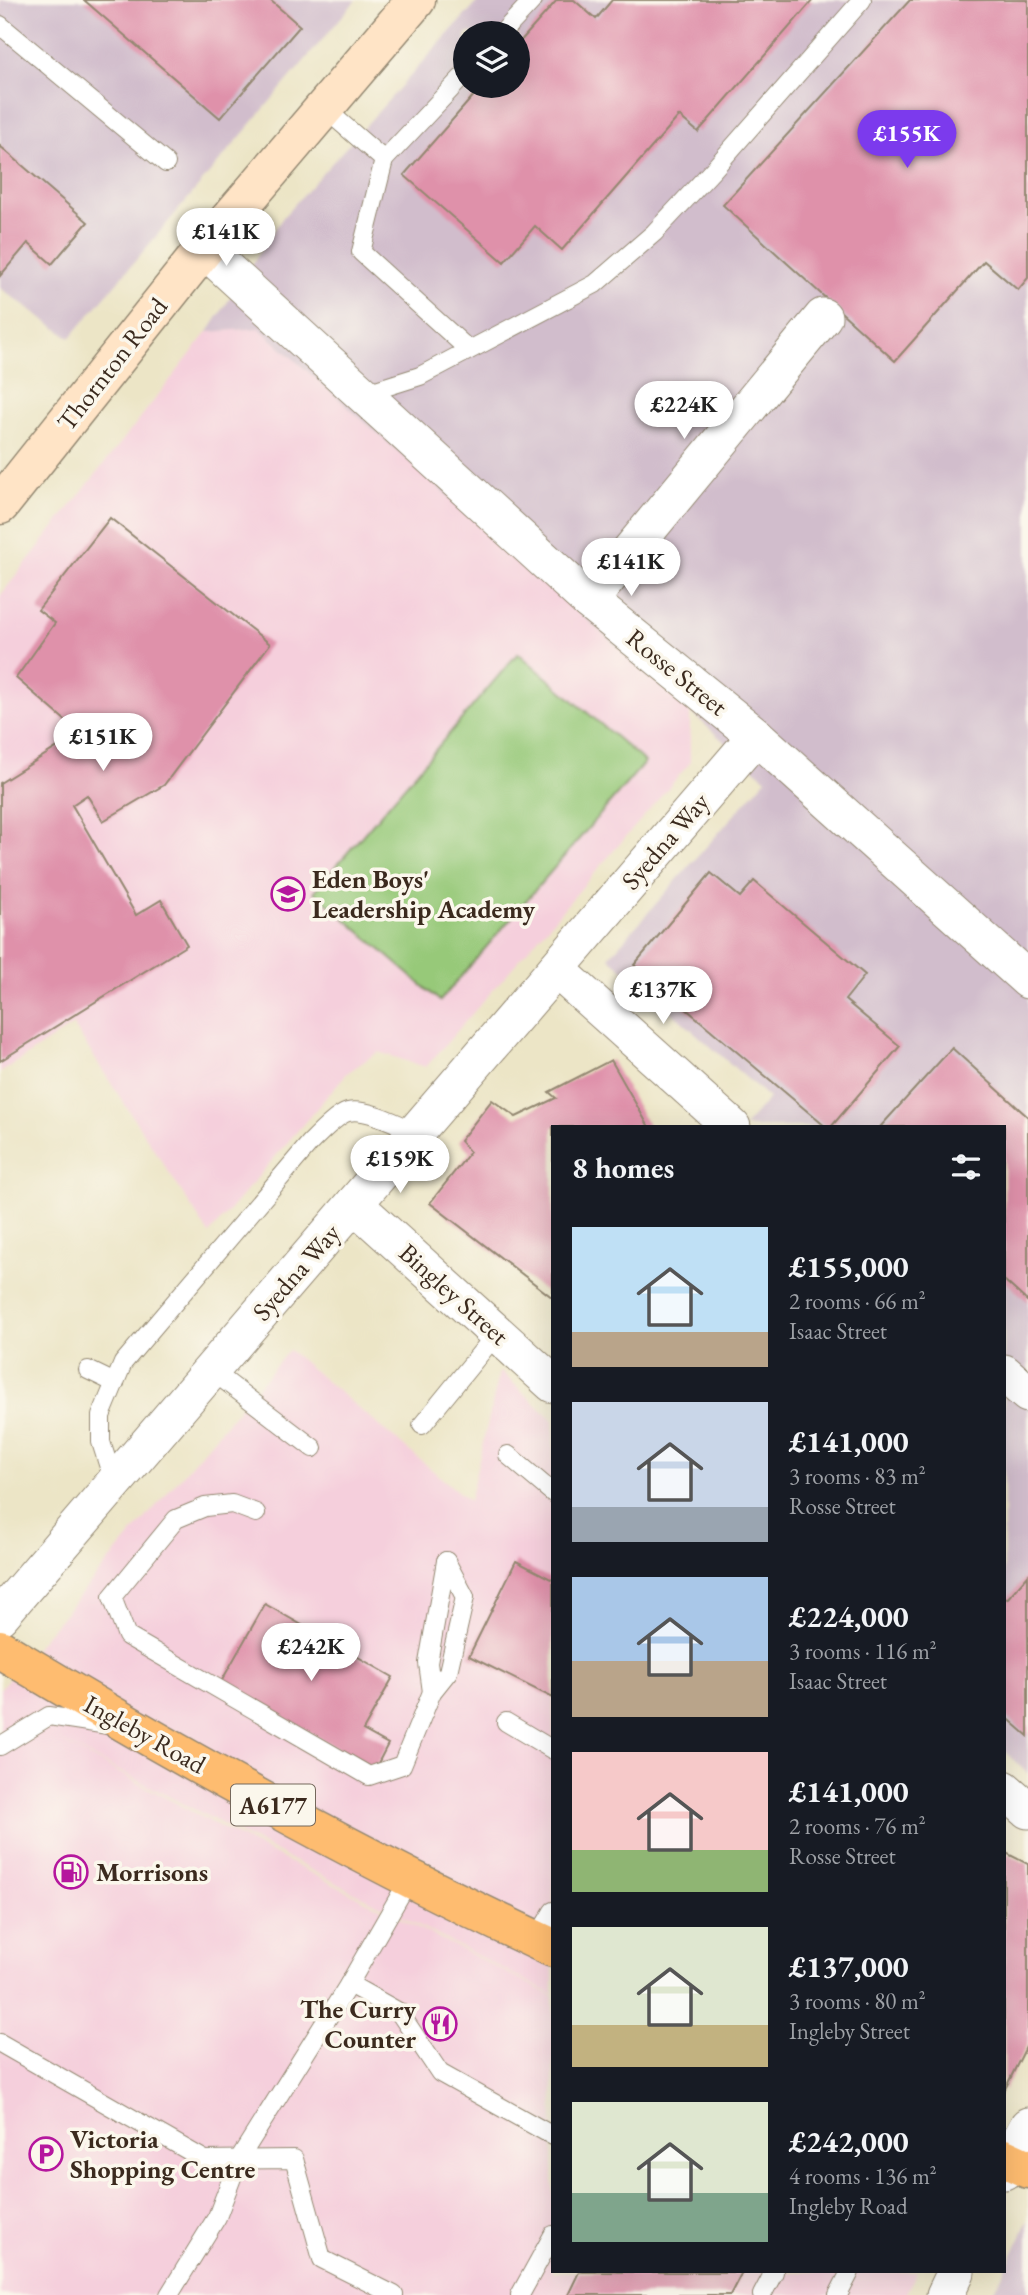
<!DOCTYPE html>
<meta charset="utf-8">
<style>
body{margin:0;font-family:"EB Garamond",serif;background:#20242c;color:#f1f3f6;height:100vh;display:flex;flex-direction:column;font-size:26px;white-space:nowrap}
*{box-sizing:border-box;margin:0}
p{font-size:23px;color:#9ea1a6}
.icon{flex:none;width:38px;height:38px;fill:none;stroke:currentColor;stroke-width:2;stroke-linecap:round;stroke-linejoin:round}
.map{position:relative;flex:1;overflow:hidden}
.drawer{position:absolute;left:551px;top:1125px;width:455px;height:1148px;display:flex;flex-direction:column;background:#171b24;border-radius:0px;box-shadow:0 7px 28px #0002}
.drawer>*{flex:none}
.buttons{position:absolute;left:453px;top:21px;display:grid;gap:14px}
.buttons a{display:grid;place-items:center;width:77px;height:77px;border-radius:50%;background:#171b24;box-shadow:0 7px 28px #0002;font-size:35px}
.price{position:absolute;translate:-50% -60px;padding:0 16px;border-radius:24px;background:#fff;color:#222;font-size:23px;line-height:46px;filter:drop-shadow(0 2px 4px #0008)}
.price::after{content:'';position:absolute;left:50%;top:42px;width:21px;height:16px;margin-left:-10px;background:inherit;clip-path:polygon(0 0,100% 0,50% 100%)}
.price.current{background:#7c3aed;color:#fff}
ul{padding:0;list-style:none}
li{display:flex;align-items:center;gap:21px;height:175px;padding:0 21px}
li span{display:grid;place-items:center;flex:none;width:196px;height:140px;border-radius:0px;color:#555}
li>.icon{margin-inline-start:auto}
span .icon{width:84px;height:84px;fill:#fffc;stroke-width:1}
li b{font-size:30px}
h2{display:flex;justify-content:space-between;align-items:center;height:84px;padding:0 21px;font-size:30px}
.map>svg:first-child{display:block}
.built{fill:#f5cfdc}
.industrial{fill:#d1bdcc;fill-rule:evenodd}
.green{fill:#97c979;stroke:#697a4c;stroke-width:2}
.building{fill:#df91aa}
.lines{fill:none;stroke-linecap:round;stroke-linejoin:round}
.lane-casing{stroke:#948872;stroke-width:20}
.street-casing{stroke:#948872;stroke-width:39}
.secondary-casing{stroke:#948872;stroke-width:41}
.primary-casing{stroke:#948872;stroke-width:41}
.lane{stroke:#fff;stroke-width:18}
.street{stroke:#fff;stroke-width:37}
.secondary{stroke:#ffe4c6;stroke-width:38}
.primary{stroke:#febc70;stroke-width:38}
.labels{text-anchor:middle;dominant-baseline:central;stroke-width:7;stroke-linejoin:round;paint-order:stroke}
.shield{fill:#fbf7ec;stroke:#75685c;stroke-width:2}
.shield-label{font-size:24px;font-weight:bold;fill:#3b2a1e}
.street-label{font-size:26px;fill:#3b2a1e;stroke:#fbf7ec}
.poi-label{font-size:26px;font-weight:bold;fill:#3b2a1e;stroke:#fbf7ec;text-anchor:start}
</style>
<div class="map">
<svg width="1028" height="2295" viewBox="0 0 1028 2295">
<rect width="100%" height="100%" fill="#fbf7ec"/>
<filter id="ink" filterUnits="userSpaceOnUse"><feTurbulence type="fractalNoise" baseFrequency=".0143" numOctaves="2"/><feDisplacementMap in="SourceGraphic" scale="14" xChannelSelector="R" yChannelSelector="G"/><feConvolveMatrix kernelMatrix="1 2 1 2 8 2 1 2 1" color-interpolation-filters="sRGB"/></filter>
<filter id="wash" filterUnits="userSpaceOnUse"><feTurbulence type="fractalNoise" baseFrequency=".00686" numOctaves="4" result="noise"/><feDisplacementMap in="SourceGraphic" scale="28" xChannelSelector="R" yChannelSelector="G"/><feGaussianBlur stdDeviation="1.57" result="paint"/><feColorMatrix in="noise" values="0 0 0 0 0 0 0 0 0 0 0 0 0 0 0 0 0 1.4 0 .05"/><feComposite in="paint" operator="in"/></filter>
<g filter="url(#wash)">
<rect width="100%" height="100%" fill="#ece5c6"/>
<!-- built -->
<g class="built">
<path d="M259,328l431,384v51l-264,304 -48,-15 -31,21 -138,161 -136,-209 -73,48v-477l208,-264z"/>
<path d="M289,1350l180,151 31,-130 53,49v575l-502,-259 168,90 334,170v276h364l-12,23h-905v-606z"/>
</g>
<!-- industrial -->
<g class="industrial">
<path d="M0,0h356l-286,338 -70,-50z"/>
<path d="M479,0h549v1774l-24,-23v-624h-260l25,-29 -160,-141 157,-178 -507,-451 -51,4 75,-115zM466,33h52v53h-52z"/>
<path d="M1028,2220v75h-37l13,-23z"/>
</g>
<!-- green -->
<path class="green" d="M518,653l127,109 -205,239 -126,-109z"/>
<g id="blocks">
<!-- building -->
<g class="building">
<path d="M84,0h186l30,26 -80,92z"/>
<path d="M557,0h17l22,19 16,-19h201l-115,132 -19,-16 -117,134 -27,-24 -31,36 -100,-87 78,-89h36v-42z"/>
<path d="M910,0h118v278l-10,12 -34,-29 -89,100 -172,-156z"/>
<path d="M0,146l88,76 -36,42 -24,-21 -28,33z"/>
<path d="M110,518l160,126 -106,141 -61,36 -16,-26 -15,10 64,110 25,-15 26,45 -187,116v-278l80,-50 -64,-55 39,-55 -17,-13z"/>
<path d="M711,873l29,24 14,-16 111,94 -20,25 55,46 -69,81h-5l-192,-162z"/>
<path d="M952,1048l76,69v185l-24,-22v-153h-124z"/>
<path d="M611,1060l38,67h-96v171l-123,-95 40,-51 -10,-11 32,-41 24,17 40,-19 -7,-6z"/>
<path d="M516,1561l37,19v118l-84,-42z"/>
<path d="M1028,1575v161l-24,-21v-119l3,3z"/>
<path d="M265,1604l128,73 -30,53 25,14 -13,25 -154,-87z"/>
<path d="M1004,1852l24,12v179l-24,48z"/>
<path d="M579,2272h163l-12,23h-162z"/>
</g>
</g>
</g>
<g filter="url(#ink)">
<use href="#blocks" fill-opacity="0" stroke="#948872" stroke-width="2"/>
<g class="lines">
<defs>
<g id="lane">
<path d="M0,25l166,138"/>
<path d="M502,33l31,-33"/>
<path d="M324,108l60,52 -23,92 108,98"/>
<path d="M384,160l82,-87"/>
<path d="M363,394l57,-18 175,-92 59,-51 58,-62 150,-171"/>
<path d="M88,1370l27,13"/>
<path d="M211,1370l102,78"/>
<path d="M422,1425l75,-92"/>
<path d="M508,1455l45,38"/>
<path d="M114,1483l-13,-41v-26l22,-53 187,-220c9,-9 27,-28 38,-31 17,-5 52,13 68,20"/>
<path d="M256,1513l-24,-9 -27,3 -29,12 -64,78 15,39 242,140 33,-11 30,-73 16,-20 17,-75 -19,-36"/>
<path d="M432,1692l-4,-29 18,-102"/>
<path d="M506,1722l47,28"/>
<path d="M0,1746l49,-30 59,9"/>
<path d="M536,1940l17,-29"/>
<path d="M349,1984l50,28 41,61 113,63"/>
<path d="M0,2043l205,117 89,-1 28,100 72,36"/>
<path d="M169,2295l48,-78 22,-58 110,-175 61,-106"/>
<path d="M520,2295l33,-60"/>
<path d="M762,2295l12,-23"/>
<path d="M838,2295l12,-23"/>
</g>
<g id="street">
<path d="M204,249l385,352 167,135 272,244"/>
<path d="M589,601l234,-284"/>
<path d="M556,969l176,158"/>
<path d="M354,1204l199,180"/>
<path d="M1004,1373l24,21"/>
<path d="M0,1616l756,-880"/>
<path d="M1004,1789l24,21"/>
<path d="M1004,2171l24,-45"/>
<path d="M945,2295l11,-23"/>
</g>
<path id="secondary" d="M0,505l204,-256 212,-249"/>
<g id="primary">
<path d="M0,1649c179,108 364,211 553,299"/>
<path d="M1004,2158l24,11"/>
</g>
</defs>
<!-- lane casing -->
<use href="#lane" class="lane-casing"/>
<!-- street casing -->
<use href="#street" class="street-casing"/>
<!-- secondary casing -->
<use href="#secondary" class="secondary-casing"/>
<!-- primary casing -->
<use href="#primary" class="primary-casing"/>
<!-- lane -->
<use href="#lane" class="lane"/>
<!-- street -->
<use href="#street" class="street"/>
<!-- secondary -->
<use href="#secondary" class="secondary"/>
<!-- primary -->
<use href="#primary" class="primary"/>
</g>
</g>
<!-- icons -->
<defs>
<symbol id="school-ring" viewBox="-11 -11 22 22"><circle r="9.5" fill="#fbf7ec" stroke="#b5179e" stroke-width="1.5"/><path d="M0-5L7-2L0 1L-7-2ZM-4 1L0 2.5L4 1V4Q0 6-4 4Z" fill="#b5179e"/></symbol>
<symbol id="fuel-ring" viewBox="-11 -11 22 22"><circle r="9.5" fill="#fbf7ec" stroke="#b5179e" stroke-width="1.5"/><path d="M-5.5-6h7V0h2V4h1.3V-2.5L3-4.5l.8-.8L6-3V5H2.5V1h-1V6h-7ZM-4.2-4.7v3.2H.2V-4.7Z" fill="#b5179e"/></symbol>
<symbol id="restaurant-ring" viewBox="-11 -11 22 22"><circle r="9.5" fill="#fbf7ec" stroke="#b5179e" stroke-width="1.5"/><path d="M-5-6h1v4h1v-4h1v4h1v-4h1v5L-1.5 .5V6h-2V.5L-5-1ZM5-6V6H3V1.5H1.5Q1.5-4 5-6Z" fill="#b5179e"/></symbol>
<symbol id="parking-ring" viewBox="-11 -11 22 22"><circle r="9.5" fill="#fbf7ec" stroke="#b5179e" stroke-width="1.5"/><path d="M-3.5-5.5H1a3.5 3.5 0 0 1 0 7H-1V5.5H-3.5ZM-1-3.4V-.6H.8a1.4 1.4 0 0 0 0-2.8Z" fill="#b5179e"/></symbol>
</defs>
<g fill-rule="evenodd">
<use href="#school-ring" x="269" y="875" width="38" height="38"/>
<use href="#fuel-ring" x="52" y="1853" width="38" height="38"/>
<use href="#restaurant-ring" x="421" y="2005" width="38" height="38"/>
<use href="#parking-ring" x="27" y="2135" width="38" height="38"/>
</g>
<g class="labels">
<!-- shield labels -->
<rect class="shield" x="231" y="1784.5" width="84" height="41" rx="5"/>
<g class="shield-label">
<text x="273" y="1805">A6177</text>
</g>
<!-- street labels -->
<g class="street-label">
<text transform="translate(112 364) rotate(-52)">Thornton Road</text>
<text transform="translate(677 672) rotate(39)">Rosse Street</text>
<text transform="translate(665 841) rotate(-49)">Syedna Way</text>
<text transform="translate(296 1272) rotate(-49)">Syedna Way</text>
<text transform="translate(454 1294) rotate(42)">Bingley Street</text>
<text transform="translate(145 1734) rotate(29)">Ingleby Road</text>
</g>
<!-- poi labels -->
<g class="poi-label">
<text x="312" y="879">Eden Boys'<tspan x="312" dy="30">Leadership Academy</tspan></text>
<text x="96" y="1872">Morrisons</text>
<text x="416" y="2009" text-anchor="end">The Curry<tspan x="416" dy="30">Counter</tspan></text>
<text x="70" y="2139">Victoria<tspan x="70" dy="30">Shopping Centre</tspan></text>
</g>
</g>
</svg>
<div class="buttons">
<a><svg class="icon" aria-label="layers" viewBox="0 0 24 24"><path d="M12 4l9 5-9 5-9-5zM3 14l9 5 9-5"/></svg></a>
</div>
<b class="price current" style="left:907px;top:170px">£155K</b>
<b class="price" style="left:226px;top:268px">£141K</b>
<b class="price" style="left:684px;top:441px">£224K</b>
<b class="price" style="left:631px;top:598px">£141K</b>
<b class="price" style="left:103px;top:773px">£151K</b>
<b class="price" style="left:663px;top:1026px">£137K</b>
<b class="price" style="left:400px;top:1195px">£159K</b>
<b class="price" style="left:311px;top:1683px">£242K</b>
<section class="drawer">
<h2>8 homes<svg class="icon" aria-label="filters" viewBox="0 0 24 24"><path d="M4 7h16M4 17h16"/><circle cx="9" cy="7" r="2"/><circle cx="15" cy="17" r="2"/></svg></h2>
<ul>
<li><span style="background:linear-gradient(#bfe0f5 75%,#b9a48a 0)"><svg class="icon" aria-label="home" viewBox="0 0 24 24"><path d="M3 11l9-7 9 7M6 9v11h12V9"/></svg></span><div><b>£155,000</b><p>2 rooms · 66 m²</p><p>Isaac Street</p></div></li>
<li><span style="background:linear-gradient(#c9d6e8 75%,#9aa5b1 0)"><svg class="icon" aria-label="home" viewBox="0 0 24 24"><path d="M3 11l9-7 9 7M6 9v11h12V9"/></svg></span><div><b>£141,000</b><p>3 rooms · 83 m²</p><p>Rosse Street</p></div></li>
<li><span style="background:linear-gradient(#a9c7e8 60%,#b9a48a 0)"><svg class="icon" aria-label="home" viewBox="0 0 24 24"><path d="M3 11l9-7 9 7M6 9v11h12V9"/></svg></span><div><b>£224,000</b><p>3 rooms · 116 m²</p><p>Isaac Street</p></div></li>
<li><span style="background:linear-gradient(#f6c9c9 70%,#8fb573 0)"><svg class="icon" aria-label="home" viewBox="0 0 24 24"><path d="M3 11l9-7 9 7M6 9v11h12V9"/></svg></span><div><b>£141,000</b><p>2 rooms · 76 m²</p><p>Rosse Street</p></div></li>
<li><span style="background:linear-gradient(#dfe7d0 70%,#c2b280 0)"><svg class="icon" aria-label="home" viewBox="0 0 24 24"><path d="M3 11l9-7 9 7M6 9v11h12V9"/></svg></span><div><b>£137,000</b><p>3 rooms · 80 m²</p><p>Ingleby Street</p></div></li>
<li><span style="background:linear-gradient(#dfe7d0 65%,#7fa58c 0)"><svg class="icon" aria-label="home" viewBox="0 0 24 24"><path d="M3 11l9-7 9 7M6 9v11h12V9"/></svg></span><div><b>£242,000</b><p>4 rooms · 136 m²</p><p>Ingleby Road</p></div></li>
</ul>
</section>
</div>
